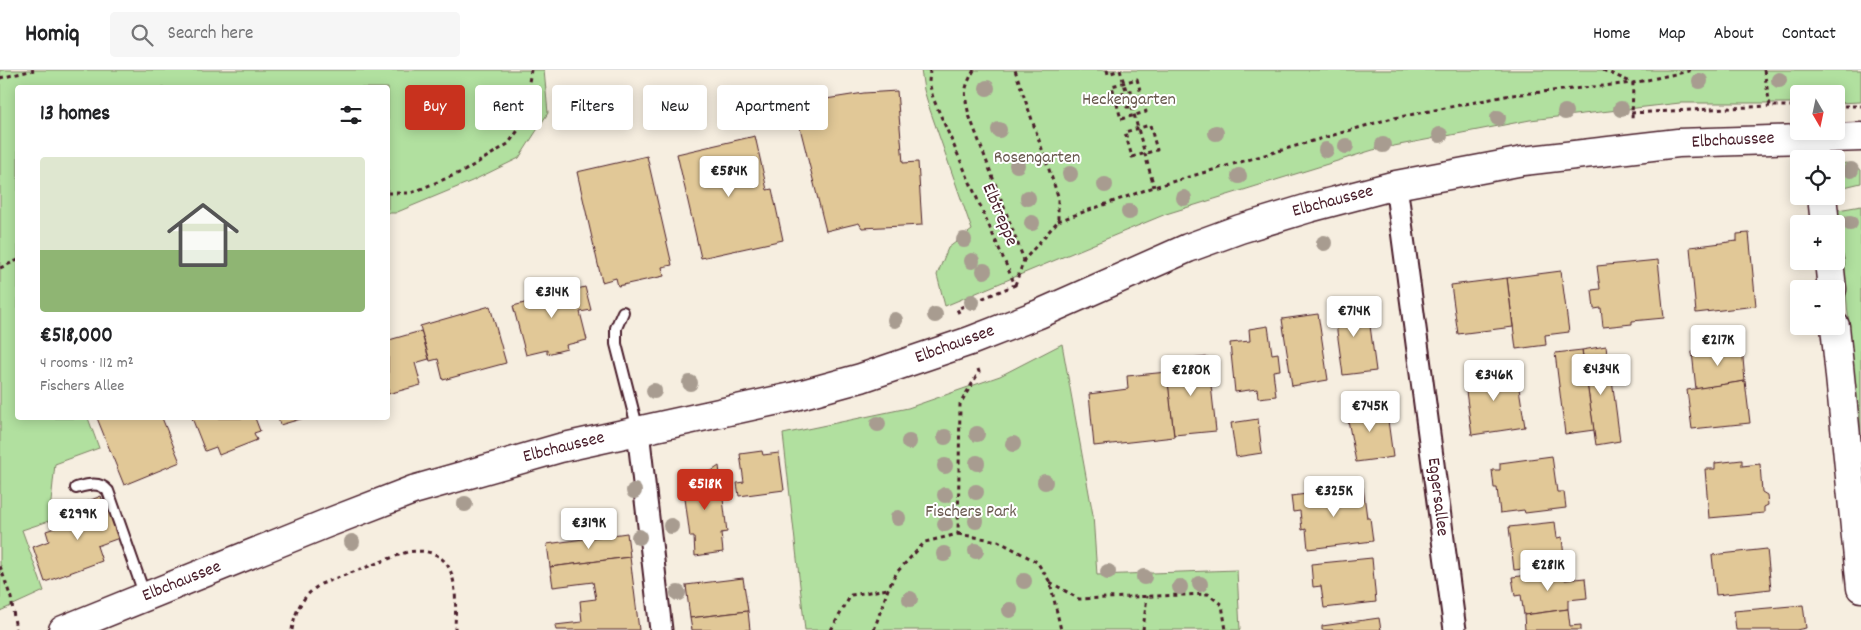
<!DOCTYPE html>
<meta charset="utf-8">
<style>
body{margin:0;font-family:Dekko,sans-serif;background:#f6f6f6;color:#202124;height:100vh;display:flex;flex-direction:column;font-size:19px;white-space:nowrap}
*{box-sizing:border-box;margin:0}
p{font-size:16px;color:#757577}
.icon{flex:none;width:28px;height:28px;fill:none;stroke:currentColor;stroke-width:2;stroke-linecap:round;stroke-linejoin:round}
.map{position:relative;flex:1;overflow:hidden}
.drawer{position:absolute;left:15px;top:15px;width:375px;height:335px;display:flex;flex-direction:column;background:#fff;border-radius:5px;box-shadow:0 2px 12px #0003}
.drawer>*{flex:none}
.hud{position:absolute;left:405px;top:15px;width:475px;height:45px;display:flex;gap:10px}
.needle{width:32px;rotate:171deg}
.tools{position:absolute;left:1790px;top:15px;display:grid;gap:10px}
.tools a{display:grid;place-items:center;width:55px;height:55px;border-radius:5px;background:#fff;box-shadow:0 2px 12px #0003;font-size:25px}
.price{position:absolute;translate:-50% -42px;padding:0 11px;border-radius:5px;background:#fff;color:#222;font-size:16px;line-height:32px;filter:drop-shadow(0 1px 2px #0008)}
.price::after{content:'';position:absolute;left:50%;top:30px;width:15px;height:11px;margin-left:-8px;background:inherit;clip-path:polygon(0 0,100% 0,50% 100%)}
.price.active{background:#c8321e;color:#fff}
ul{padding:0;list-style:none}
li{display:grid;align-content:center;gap:10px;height:265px;padding:0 25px}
li span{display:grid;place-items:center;height:155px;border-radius:5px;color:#555}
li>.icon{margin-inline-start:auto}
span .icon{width:90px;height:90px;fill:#fffc;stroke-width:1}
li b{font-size:21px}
h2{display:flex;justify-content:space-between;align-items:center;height:60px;padding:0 25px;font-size:21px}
.chip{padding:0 18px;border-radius:5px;background:#fff;box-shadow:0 2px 12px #0003;font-size:18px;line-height:45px}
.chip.active{background:#c8321e;color:#fff}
header{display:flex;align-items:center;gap:30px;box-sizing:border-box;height:70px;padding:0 25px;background:#fff;border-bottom:1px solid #e0e0e0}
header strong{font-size:24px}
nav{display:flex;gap:28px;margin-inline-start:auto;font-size:18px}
.search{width:350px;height:45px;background:#f6f6f6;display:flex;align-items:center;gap:12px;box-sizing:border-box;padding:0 18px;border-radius:5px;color:#757577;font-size:19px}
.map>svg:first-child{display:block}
.green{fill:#b1e09f;stroke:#7e8065}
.building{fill:#e1c897;stroke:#4a1f2b}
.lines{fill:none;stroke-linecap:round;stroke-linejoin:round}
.service-casing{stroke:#4a1f2b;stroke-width:14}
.minor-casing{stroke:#4a1f2b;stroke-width:25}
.secondary-casing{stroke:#4a1f2b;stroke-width:31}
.path{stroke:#4a1f2b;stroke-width:3;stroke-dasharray:4 4;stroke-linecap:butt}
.service{stroke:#fff;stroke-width:10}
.minor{stroke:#fff;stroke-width:21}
.secondary{stroke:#fff;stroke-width:28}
.tree{fill:#a89c90}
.labels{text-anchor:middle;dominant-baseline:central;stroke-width:4;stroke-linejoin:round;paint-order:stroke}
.park-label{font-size:18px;fill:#69594e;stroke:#fff}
.street-label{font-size:18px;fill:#4a1f2b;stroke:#fff}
</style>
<header>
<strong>Homiq</strong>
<div class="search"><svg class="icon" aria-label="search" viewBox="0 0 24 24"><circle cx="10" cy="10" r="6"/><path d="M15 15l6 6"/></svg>Search here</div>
<nav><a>Home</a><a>Map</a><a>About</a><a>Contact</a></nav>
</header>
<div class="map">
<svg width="1861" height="560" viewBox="0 0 1861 560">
<rect width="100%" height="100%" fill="#f6eee0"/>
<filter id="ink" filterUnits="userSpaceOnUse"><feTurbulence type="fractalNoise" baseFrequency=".02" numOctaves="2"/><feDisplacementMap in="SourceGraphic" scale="10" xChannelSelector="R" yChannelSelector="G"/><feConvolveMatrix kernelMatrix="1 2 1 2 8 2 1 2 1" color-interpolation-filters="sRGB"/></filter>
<g filter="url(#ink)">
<!-- green -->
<g class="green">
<path d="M0,0h544l4,43 -29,45 -47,23 -77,32h-7v-125h-370v330h70l11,30 -44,16 -6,57 -27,9 22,61 -44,20z"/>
<path d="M921,0h940v32l-25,1v-9h-37v9h-119l-150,17 -157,30 -207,64 -221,92 -8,-31 11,-27 24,-18 -42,-120 -6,-20z"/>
<path d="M1846,93l15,7v13l-25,6v-24z"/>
<path d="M1861,136v244l-23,-240z"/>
<path d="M1062,274l31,171 4,60 140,-5 3,60h-435l-22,-196 125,-26 92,-32z"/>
</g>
<!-- building -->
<g class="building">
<path d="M897,21l6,72 15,-1 4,63 -60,3 -3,-5 -33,8 -31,-123 31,-9 38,-6z"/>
<path d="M755,66l12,54 5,-1 11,51 -82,18 -24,-104z"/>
<path d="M647,86l25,109 -10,2 2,9 -46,10 -2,-8 -14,4 -25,-110z"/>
<path d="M1749,163l7,73 -60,7 -6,-66 47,-6v-7z"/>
<path d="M1658,190l6,58 -32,3v3l-29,3 -2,-19 -7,1 -2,-19 8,-1 -3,-23z"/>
<path d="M1561,201l8,61 -24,3 1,10 -30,4 -9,-71z"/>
<path d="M1507,208l6,49 -55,7 -7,-49z"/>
<path d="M552,214l3,11 30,-8 6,23 -11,2 7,28 -21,5 1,4 -20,5v-4l-21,5 -13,-49 19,-5 -3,-12z"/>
<path d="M1352,230v5l15,-2 9,68 -33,4 -10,-73z"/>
<path d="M490,236l16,57 -63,17 -5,-21 -8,2 -10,-35z"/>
<path d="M1318,244l10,66 -36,6 -10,-67z"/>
<path d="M1268,256l4,28 6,-1 2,17 -7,1 3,25 -18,2 -1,-9 -22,3 -5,-49 20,-2 -1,-12z"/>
<path d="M421,261l8,28 -14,4 6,22 -33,9v-60l1,6z"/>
<path d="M1606,276l4,33h2l8,62 -24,4 -14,-95z"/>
<path d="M1742,277l3,34 -49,8 -4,-37z"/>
<path d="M1582,280l12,80 -29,4 -10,-81z"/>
<path d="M1208,287l8,74 -42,4 -8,-68 14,-2 -1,-5z"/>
<path d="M1516,299l9,58 -53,8 -8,-58z"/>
<path d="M1167,302l7,65 -80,9 -5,-52 39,-5 -1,-13z"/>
<path d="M1745,311l5,42 -58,6 -5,-39z"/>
<path d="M1377,332l2,12 8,-1 6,44 -37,5 -8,-42 4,-3 -1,-12z"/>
<path d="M97,348h65l18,44 -56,23z"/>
<path d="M192,348h63l5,13 -6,2 3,7 -38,15 -3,-8 -11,4z"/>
<path d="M278,348h26l-24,7z"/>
<path d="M1258,349l4,34 -26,4 -5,-34z"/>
<path d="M762,381l1,4 16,-2 5,37 -45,6 -2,-13 7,-1 -4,-28z"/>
<path d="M1552,386l5,36h7l2,16 -41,5 -1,-3 -24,3 -3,-25h-3l-2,-18h8v-7z"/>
<path d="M1742,390v6l18,-2 2,28 5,3 1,10 -4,2v6l-55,5 -4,-49h10v-6z"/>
<path d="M719,396l8,66 -6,1 2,19 -28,4 -1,-19h-4l-8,-62 17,-2 5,3z"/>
<path d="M1363,417l4,31h3l3,23 -65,8 -2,-20 -4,1 -2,-19 -7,1 -2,-16z"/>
<path d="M101,426l5,14 6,-2 10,29 -25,9 5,15 -57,21 -12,-35 16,-6 -3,-10 40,-14 -5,-13z"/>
<path d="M1555,452l2,16 5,-1 3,31 -33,3v-3l-18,2 -5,-43z"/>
<path d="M627,463l3,24 -80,10 -3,-23z"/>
<path d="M1767,479l4,40 -55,6 -4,-40z"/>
<path d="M630,487l9,73h-83l-1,-5 27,-3 -2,-21 16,-2 -3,-17 -40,5 -3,-20z"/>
<path d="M1372,488l4,44 -52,6 -3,-22 -8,1 -2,-23z"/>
<path d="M1564,501l1,9 20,-2 2,20 -19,2v9l-44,6 -3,-20 -6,1 -3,-19z"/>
<path d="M743,508l5,33 -58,7 -4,-33z"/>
<path d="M1803,535l3,23 -10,2h-60l-2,-19z"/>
<path d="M1568,539l2,17 11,-1v5h-56l-1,-15z"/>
<path d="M748,541l2,19h-58l-2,-12z"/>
<path d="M1379,548l2,12h-59v-4z"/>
</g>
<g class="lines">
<defs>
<g id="service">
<path d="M623,242l-7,16v16l22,86"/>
<path d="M76,418c11,-3 23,-7 32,3l37,105"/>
</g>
<g id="minor">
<path d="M1396,115l59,445"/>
<path d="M638,361l23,199"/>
</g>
<g id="secondary">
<path d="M1822,126l3,28"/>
<path d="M1829,191l3,28"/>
<path d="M1835,256l26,262"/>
<path d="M63,560l262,-106 88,-34 147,-42 232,-51 69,-19 109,-37 69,-27 149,-66 52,-19 69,-21 87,-23 127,-24 155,-18 183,-6"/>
</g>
</defs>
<!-- service casing -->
<use href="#service" class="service-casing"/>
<!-- minor casing -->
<use href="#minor" class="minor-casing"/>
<!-- secondary casing -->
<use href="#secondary" class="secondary-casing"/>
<!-- path -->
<g class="path">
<path d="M930,0l-1,12 4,16 82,187 -58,24 3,6"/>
<path d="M974,0c-11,20 -10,23 -5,45l55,145"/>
<path d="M1107,0l1,4 12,-4"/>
<path d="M1120,0l6,20 -3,3 -1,8 5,6h5l3,-2 1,-8 -5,-6 -5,-1"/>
<path d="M1603,0l30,13 -1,39"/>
<path d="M1764,0l6,36h29"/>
<path d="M0,8l34,-8"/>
<path d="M1137,9l9,33 -25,7 -9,-33z"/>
<path d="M1836,36h25"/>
<path d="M1132,37l22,80"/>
<path d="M1631,43l139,-7"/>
<path d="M1150,55l7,25 -25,7 -7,-25z"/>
<path d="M388,123h23l53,-22 44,-27 14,-19 9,-55"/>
<path d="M1058,151l96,-34 235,-68 122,-24 122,-12 61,-13"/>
<path d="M0,198l18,-8"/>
<path d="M1015,215l9,-25 34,-39v-25l-43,-126"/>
<path d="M958,464l40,7 39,21 13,20 11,48"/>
<path d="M0,496l11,32 5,32"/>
<path d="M1050,512l29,17 129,-5 14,11 4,25"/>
<path d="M292,560c3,-20 11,-35 29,-46l86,-32c54,-8 49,41 48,78"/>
<path d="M831,560l20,-35 37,-6"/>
<path d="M874,560l14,-41 9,-17 28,-30 33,-8 2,-130 19,-32 -2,-6"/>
<path d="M1143,560l4,-34"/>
</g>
<!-- service -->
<use href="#service" class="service"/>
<!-- minor -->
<use href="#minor" class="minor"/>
<!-- secondary -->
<use href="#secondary" class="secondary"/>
</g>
<!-- trees -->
<g class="tree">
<circle cx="1779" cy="10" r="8"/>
<circle cx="1700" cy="11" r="8"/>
<circle cx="987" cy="18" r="8"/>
<circle cx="1621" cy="39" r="8"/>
<circle cx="1565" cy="42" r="8"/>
<circle cx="1498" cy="48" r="8"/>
<circle cx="999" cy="60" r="8"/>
<circle cx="1216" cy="63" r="8"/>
<circle cx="1440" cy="65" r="8"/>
<circle cx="1383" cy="75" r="8"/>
<circle cx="1346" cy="76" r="8"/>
<circle cx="1326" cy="80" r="8"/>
<circle cx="1017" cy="95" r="8"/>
<circle cx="1851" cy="100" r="8"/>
<circle cx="1070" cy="104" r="8"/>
<circle cx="1239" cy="106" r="8"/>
<circle cx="1105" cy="115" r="8"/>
<circle cx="1028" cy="128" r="8"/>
<circle cx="1184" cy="128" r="8"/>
<circle cx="1129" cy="142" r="8"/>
<circle cx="1032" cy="153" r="8"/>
<circle cx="1850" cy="153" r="8"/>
<circle cx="964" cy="170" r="8"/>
<circle cx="1324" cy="173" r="8"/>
<circle cx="972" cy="191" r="8"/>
<circle cx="984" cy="201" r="8"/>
<circle cx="972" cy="232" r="8"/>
<circle cx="935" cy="245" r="8"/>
<circle cx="895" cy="250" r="8"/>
<circle cx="690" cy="313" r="8"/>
<circle cx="654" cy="321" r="8"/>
<circle cx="878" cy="354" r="8"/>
<circle cx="977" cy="364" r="8"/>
<circle cx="945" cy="367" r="8"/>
<circle cx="909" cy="372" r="8"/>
<circle cx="1013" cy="374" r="8"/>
<circle cx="977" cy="393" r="8"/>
<circle cx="945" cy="396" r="8"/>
<circle cx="1045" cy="412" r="8"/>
<circle cx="634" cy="421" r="8"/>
<circle cx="976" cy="422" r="8"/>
<circle cx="945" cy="425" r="8"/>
<circle cx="465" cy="434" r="8"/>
<circle cx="898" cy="448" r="8"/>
<circle cx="976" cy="451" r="8"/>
<circle cx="945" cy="454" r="8"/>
<circle cx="671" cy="456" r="8"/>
<circle cx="639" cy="467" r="8"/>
<circle cx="352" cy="472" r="8"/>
<circle cx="976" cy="481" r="8"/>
<circle cx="944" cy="484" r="8"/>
<circle cx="1108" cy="502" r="8"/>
<circle cx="1144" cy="507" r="8"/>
<circle cx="1024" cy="511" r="8"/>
<circle cx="1200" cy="514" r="8"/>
<circle cx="1180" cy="517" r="8"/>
<circle cx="678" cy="523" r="8"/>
<circle cx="910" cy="529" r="8"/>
<circle cx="1010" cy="540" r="8"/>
</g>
</g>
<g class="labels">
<!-- park labels -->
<g class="park-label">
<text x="1129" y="30">Heckengarten</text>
<text x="1037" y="88">Rosengarten</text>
<text x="971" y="442">Fischers Park</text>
</g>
<!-- street labels -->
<g class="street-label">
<text transform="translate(1733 71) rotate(-3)">Elbchaussee</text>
<text transform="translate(1333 132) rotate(-15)">Elbchaussee</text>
<text transform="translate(999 145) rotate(67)">Elbtreppe</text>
<text transform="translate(955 275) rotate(-20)">Elbchaussee</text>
<text transform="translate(564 378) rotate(-14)">Elbchaussee</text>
<text transform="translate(1437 427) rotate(83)">Eggersallee</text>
<text transform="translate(182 512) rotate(-22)">Elbchaussee</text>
</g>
</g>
</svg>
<div class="tools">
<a><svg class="needle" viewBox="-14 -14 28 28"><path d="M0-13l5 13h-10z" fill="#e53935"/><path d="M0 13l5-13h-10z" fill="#757577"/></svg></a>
<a><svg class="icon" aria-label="locate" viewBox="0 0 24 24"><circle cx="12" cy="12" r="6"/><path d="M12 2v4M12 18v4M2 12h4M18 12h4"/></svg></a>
<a>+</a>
<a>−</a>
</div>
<b class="price" style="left:729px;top:128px">€584K</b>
<b class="price" style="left:552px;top:249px">€314K</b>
<b class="price" style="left:1354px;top:268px">€714K</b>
<b class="price" style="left:1718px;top:297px">€217K</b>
<b class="price" style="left:1601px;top:326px">€434K</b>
<b class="price" style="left:1191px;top:327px">€280K</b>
<b class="price" style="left:1494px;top:332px">€346K</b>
<b class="price" style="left:1370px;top:363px">€745K</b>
<b class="price active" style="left:705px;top:441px">€518K</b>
<b class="price" style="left:1334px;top:448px">€325K</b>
<b class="price" style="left:78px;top:471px">€299K</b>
<b class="price" style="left:589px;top:480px">€319K</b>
<b class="price" style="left:1548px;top:522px">€281K</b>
<div class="hud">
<a class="chip active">Buy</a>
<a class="chip">Rent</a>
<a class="chip">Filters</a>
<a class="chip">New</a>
<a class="chip">Apartment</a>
</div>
<section class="drawer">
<h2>13 homes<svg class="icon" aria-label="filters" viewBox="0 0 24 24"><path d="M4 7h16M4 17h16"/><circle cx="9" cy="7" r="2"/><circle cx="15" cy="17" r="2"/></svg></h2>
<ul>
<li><span style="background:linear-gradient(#dfe7d0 60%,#8fb573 0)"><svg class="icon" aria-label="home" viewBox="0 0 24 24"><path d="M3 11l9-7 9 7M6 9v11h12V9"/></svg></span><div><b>€518,000</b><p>4 rooms · 112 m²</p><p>Fischers Allee</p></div></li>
</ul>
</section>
</div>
